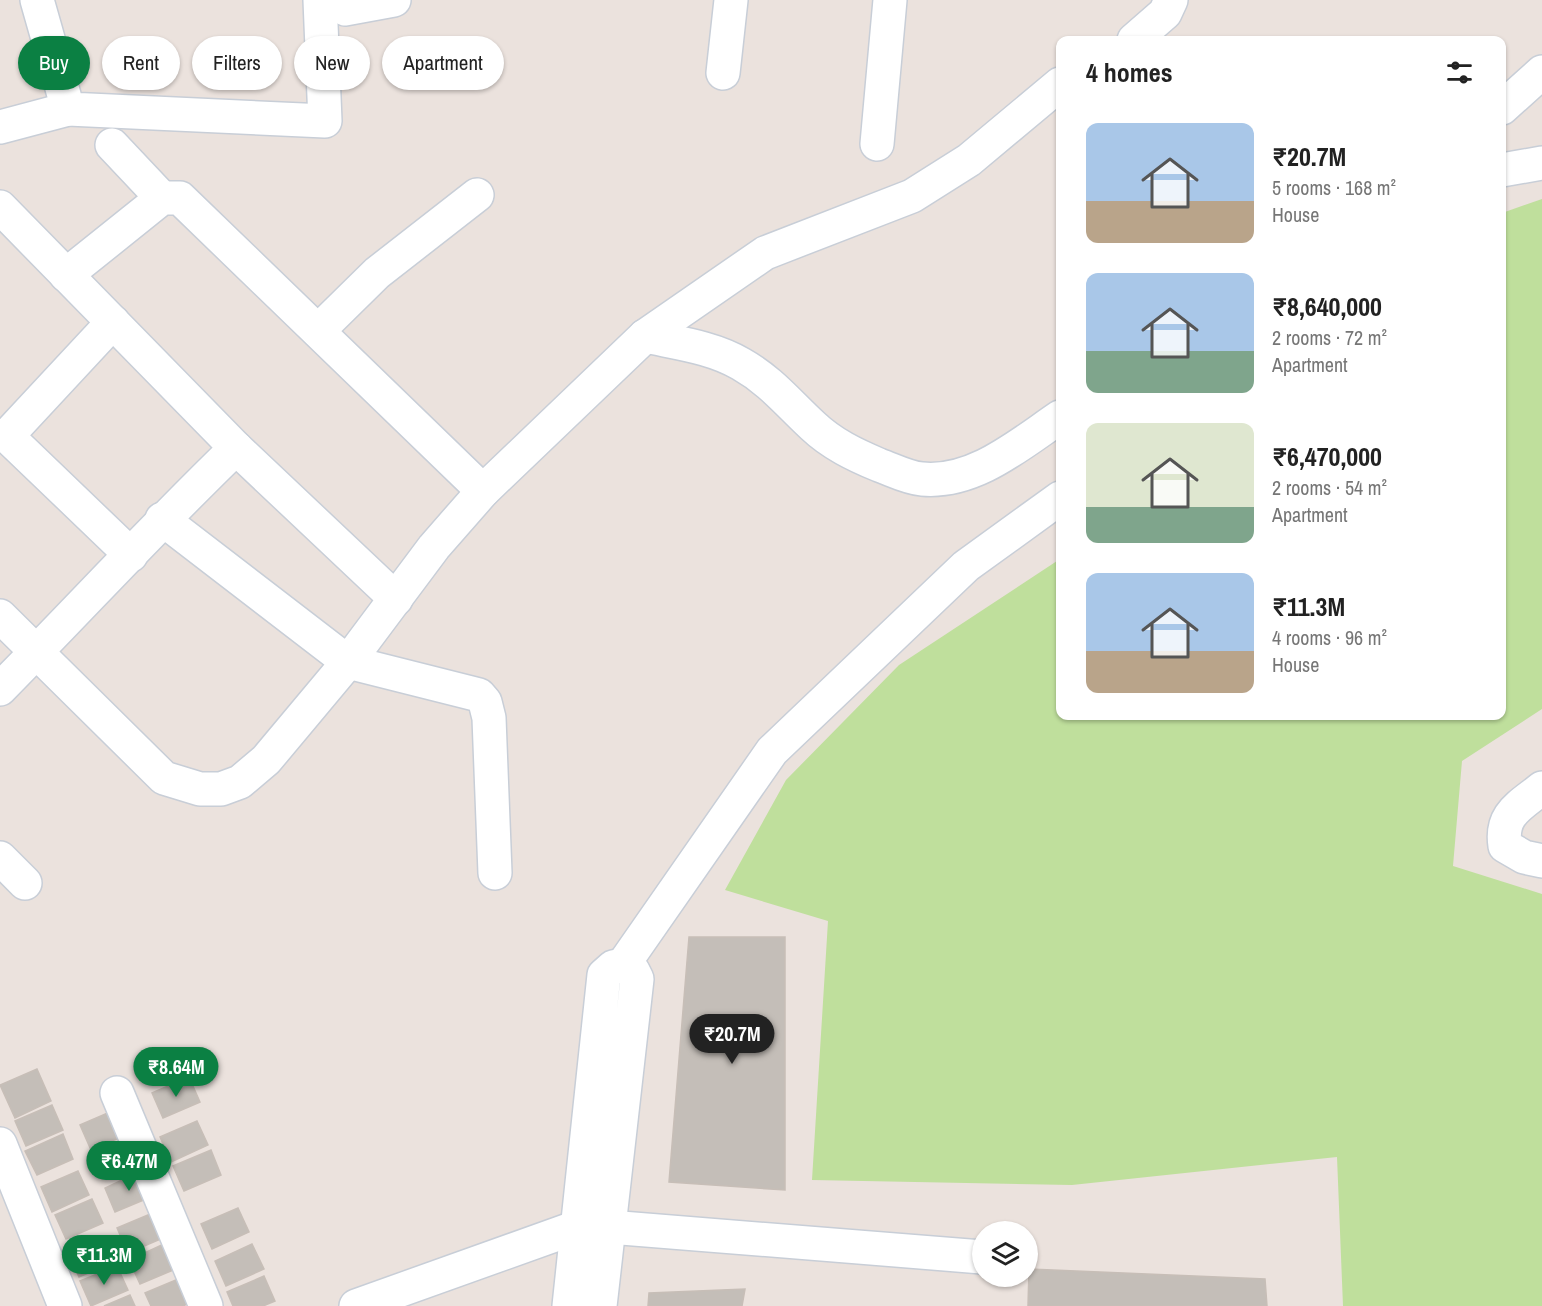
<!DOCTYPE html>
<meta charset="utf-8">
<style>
body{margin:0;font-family:"Archivo Narrow",sans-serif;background:#f6f6f6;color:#222;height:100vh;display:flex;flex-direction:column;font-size:22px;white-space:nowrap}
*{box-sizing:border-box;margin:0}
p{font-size:20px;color:#767676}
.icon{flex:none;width:33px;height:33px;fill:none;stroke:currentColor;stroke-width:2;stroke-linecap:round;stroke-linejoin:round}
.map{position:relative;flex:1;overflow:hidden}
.details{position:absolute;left:1056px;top:36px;width:450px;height:684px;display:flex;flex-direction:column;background:#fff;border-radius:12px;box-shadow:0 2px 4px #0004}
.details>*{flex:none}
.top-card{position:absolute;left:18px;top:36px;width:570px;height:54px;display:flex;gap:12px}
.fabs{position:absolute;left:972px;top:1221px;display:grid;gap:12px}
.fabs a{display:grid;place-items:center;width:66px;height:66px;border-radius:50%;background:#fff;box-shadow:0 2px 4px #0004;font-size:30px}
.price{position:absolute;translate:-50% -51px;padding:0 14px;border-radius:21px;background:#0b8043;color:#fff;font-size:20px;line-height:39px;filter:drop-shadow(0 2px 3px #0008)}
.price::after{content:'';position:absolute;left:50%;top:36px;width:18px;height:14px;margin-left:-9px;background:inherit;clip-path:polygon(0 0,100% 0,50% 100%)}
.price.on{background:#222;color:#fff}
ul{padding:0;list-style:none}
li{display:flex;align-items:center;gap:18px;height:150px;padding:0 30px}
li span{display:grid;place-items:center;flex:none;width:168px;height:120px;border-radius:12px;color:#555}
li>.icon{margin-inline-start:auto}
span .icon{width:72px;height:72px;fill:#fffc;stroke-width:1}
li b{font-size:26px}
h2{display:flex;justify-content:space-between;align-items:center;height:72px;padding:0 30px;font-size:26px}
.tag{padding:0 21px;border-radius:27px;background:#fff;box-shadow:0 2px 4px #0004;font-size:21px;line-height:54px}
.tag.on{background:#0b8043;color:#fff}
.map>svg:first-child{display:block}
.green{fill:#bfdf9c}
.building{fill:#c4beb8;stroke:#c7beb7;stroke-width:1.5}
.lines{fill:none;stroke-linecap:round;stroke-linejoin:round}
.minor-casing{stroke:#c8ced7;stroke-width:36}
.minor{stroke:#fff;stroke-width:33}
</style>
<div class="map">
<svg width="1542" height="1306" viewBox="0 0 1542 1306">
<rect width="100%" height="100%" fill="#ebe2dd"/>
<!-- green -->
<path class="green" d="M1542,199v510l-80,52 -9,105 89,28v412h-199l-6,-149 -265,28 -260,-5 16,-259 -103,-31 61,-110 113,-115 161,-106v157h442v-503z"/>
<!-- building -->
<g class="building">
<path d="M689,937h96v253l-116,-8z"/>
<path d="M37,1069l14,32 -36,17 -15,-33z"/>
<path d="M189,1077l11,25 -37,16 -11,-25z"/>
<path d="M52,1105l11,25 -37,16 -11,-25z"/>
<path d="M117,1109l11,25 -37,16 -11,-25z"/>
<path d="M197,1121l11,24 -37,17 -11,-25z"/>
<path d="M63,1134l10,25 -36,16 -12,-24z"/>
<path d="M211,1150l10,25 -37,16 -11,-25z"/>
<path d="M78,1171l11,24 -37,17 -11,-25z"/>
<path d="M141,1171l12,25 -38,16 -10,-24z"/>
<path d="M92,1199l11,24 -37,16 -11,-24z"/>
<path d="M238,1208l11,24 -37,17 -11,-25z"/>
<path d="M155,1212l10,25 -37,16 -11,-25z"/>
<path d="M105,1236l11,25 -37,16 -11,-25z"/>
<path d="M166,1243l12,25 -38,16 -11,-24z"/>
<path d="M252,1244l12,25 -38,17 -11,-25z"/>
<path d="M117,1266l11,24 -37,16 -11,-25z"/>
<path d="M1029,1269l236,10 2,27h-239z"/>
<path d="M264,1276l11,25 -12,5h-30l-6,-14z"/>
<path d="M183,1277l10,24 -10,5h-32l-6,-13z"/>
<path d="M745,1289l-3,17h-94l1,-13z"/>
<path d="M130,1295l5,11h-31z"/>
</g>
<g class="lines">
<defs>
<g id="minor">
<path d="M37,0l31,109 257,12 -5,-121"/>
<path d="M345,9l49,-9"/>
<path d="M1134,40l31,-27 6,-13"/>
<path d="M723,73l8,-73"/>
<path d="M1502,108l40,-36"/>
<path d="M0,127l68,-18"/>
<path d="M877,144l13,-144"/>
<path d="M112,145l50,53"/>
<path d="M1502,170l40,-7"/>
<path d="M0,207l236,241 160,151"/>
<path d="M66,275l96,-77h18l303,293"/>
<path d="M113,322l-106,114 124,119"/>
<path d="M318,331l59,-58 100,-78"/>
<path d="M645,336c32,7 67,11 96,28 30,17 47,39 72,62 19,18 42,29 66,39 14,5 29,13 43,14 52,5 98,-35 138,-62"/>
<path d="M162,519l186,143 131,33 6,7 4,16 6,155"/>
<path d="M0,616l164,162 36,11h21l19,-7 26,-22 82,-98 86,-115 49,-56 162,-155 120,-83 147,-57 57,-36 91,-76"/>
<path d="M0,689c79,-80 155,-163 236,-241"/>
<path d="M1542,788c-22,18 -42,26 -37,58l19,11 18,4"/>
<path d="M0,858l25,25"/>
<path d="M623,965l149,-214 194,-185 94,-68"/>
<path d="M117,1093l89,213"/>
<path d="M0,1144l65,162"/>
<path d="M356,1306l221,-79h32l373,30"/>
<path d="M569,1306l35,-331 9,-8 10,-2 10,6 4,8 -37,327"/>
</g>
</defs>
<!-- minor casing -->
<use href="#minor" class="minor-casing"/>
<!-- minor -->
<use href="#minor" class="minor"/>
</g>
</svg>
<div class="fabs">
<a><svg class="icon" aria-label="layers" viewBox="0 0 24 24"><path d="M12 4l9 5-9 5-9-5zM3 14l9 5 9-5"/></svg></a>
</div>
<b class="price on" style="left:732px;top:1065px">₹20.7M</b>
<b class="price" style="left:176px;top:1098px">₹8.64M</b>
<b class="price" style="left:129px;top:1192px">₹6.47M</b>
<b class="price" style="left:104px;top:1286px">₹11.3M</b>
<div class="top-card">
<a class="tag on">Buy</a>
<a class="tag">Rent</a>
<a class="tag">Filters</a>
<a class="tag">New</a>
<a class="tag">Apartment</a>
</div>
<section class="details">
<h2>4 homes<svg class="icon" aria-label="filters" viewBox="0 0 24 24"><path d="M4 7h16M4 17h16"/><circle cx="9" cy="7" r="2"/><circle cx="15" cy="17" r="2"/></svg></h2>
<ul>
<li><span style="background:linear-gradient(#a9c7e8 65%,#b9a48a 0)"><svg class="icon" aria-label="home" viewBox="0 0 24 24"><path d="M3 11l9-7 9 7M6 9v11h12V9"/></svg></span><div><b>₹20.7M</b><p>5 rooms · 168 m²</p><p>House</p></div></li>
<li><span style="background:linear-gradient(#a9c7e8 65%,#7fa58c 0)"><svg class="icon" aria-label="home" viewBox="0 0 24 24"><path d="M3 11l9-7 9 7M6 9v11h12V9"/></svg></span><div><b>₹8,640,000</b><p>2 rooms · 72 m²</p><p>Apartment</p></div></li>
<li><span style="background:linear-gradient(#dfe7d0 70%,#7fa58c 0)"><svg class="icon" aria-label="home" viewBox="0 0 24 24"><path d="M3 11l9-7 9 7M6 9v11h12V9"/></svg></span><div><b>₹6,470,000</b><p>2 rooms · 54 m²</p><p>Apartment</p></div></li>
<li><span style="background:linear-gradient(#a9c7e8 65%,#b9a48a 0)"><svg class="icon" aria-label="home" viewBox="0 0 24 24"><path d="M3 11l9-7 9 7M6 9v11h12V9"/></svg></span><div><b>₹11.3M</b><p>4 rooms · 96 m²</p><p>House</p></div></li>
</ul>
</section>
</div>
